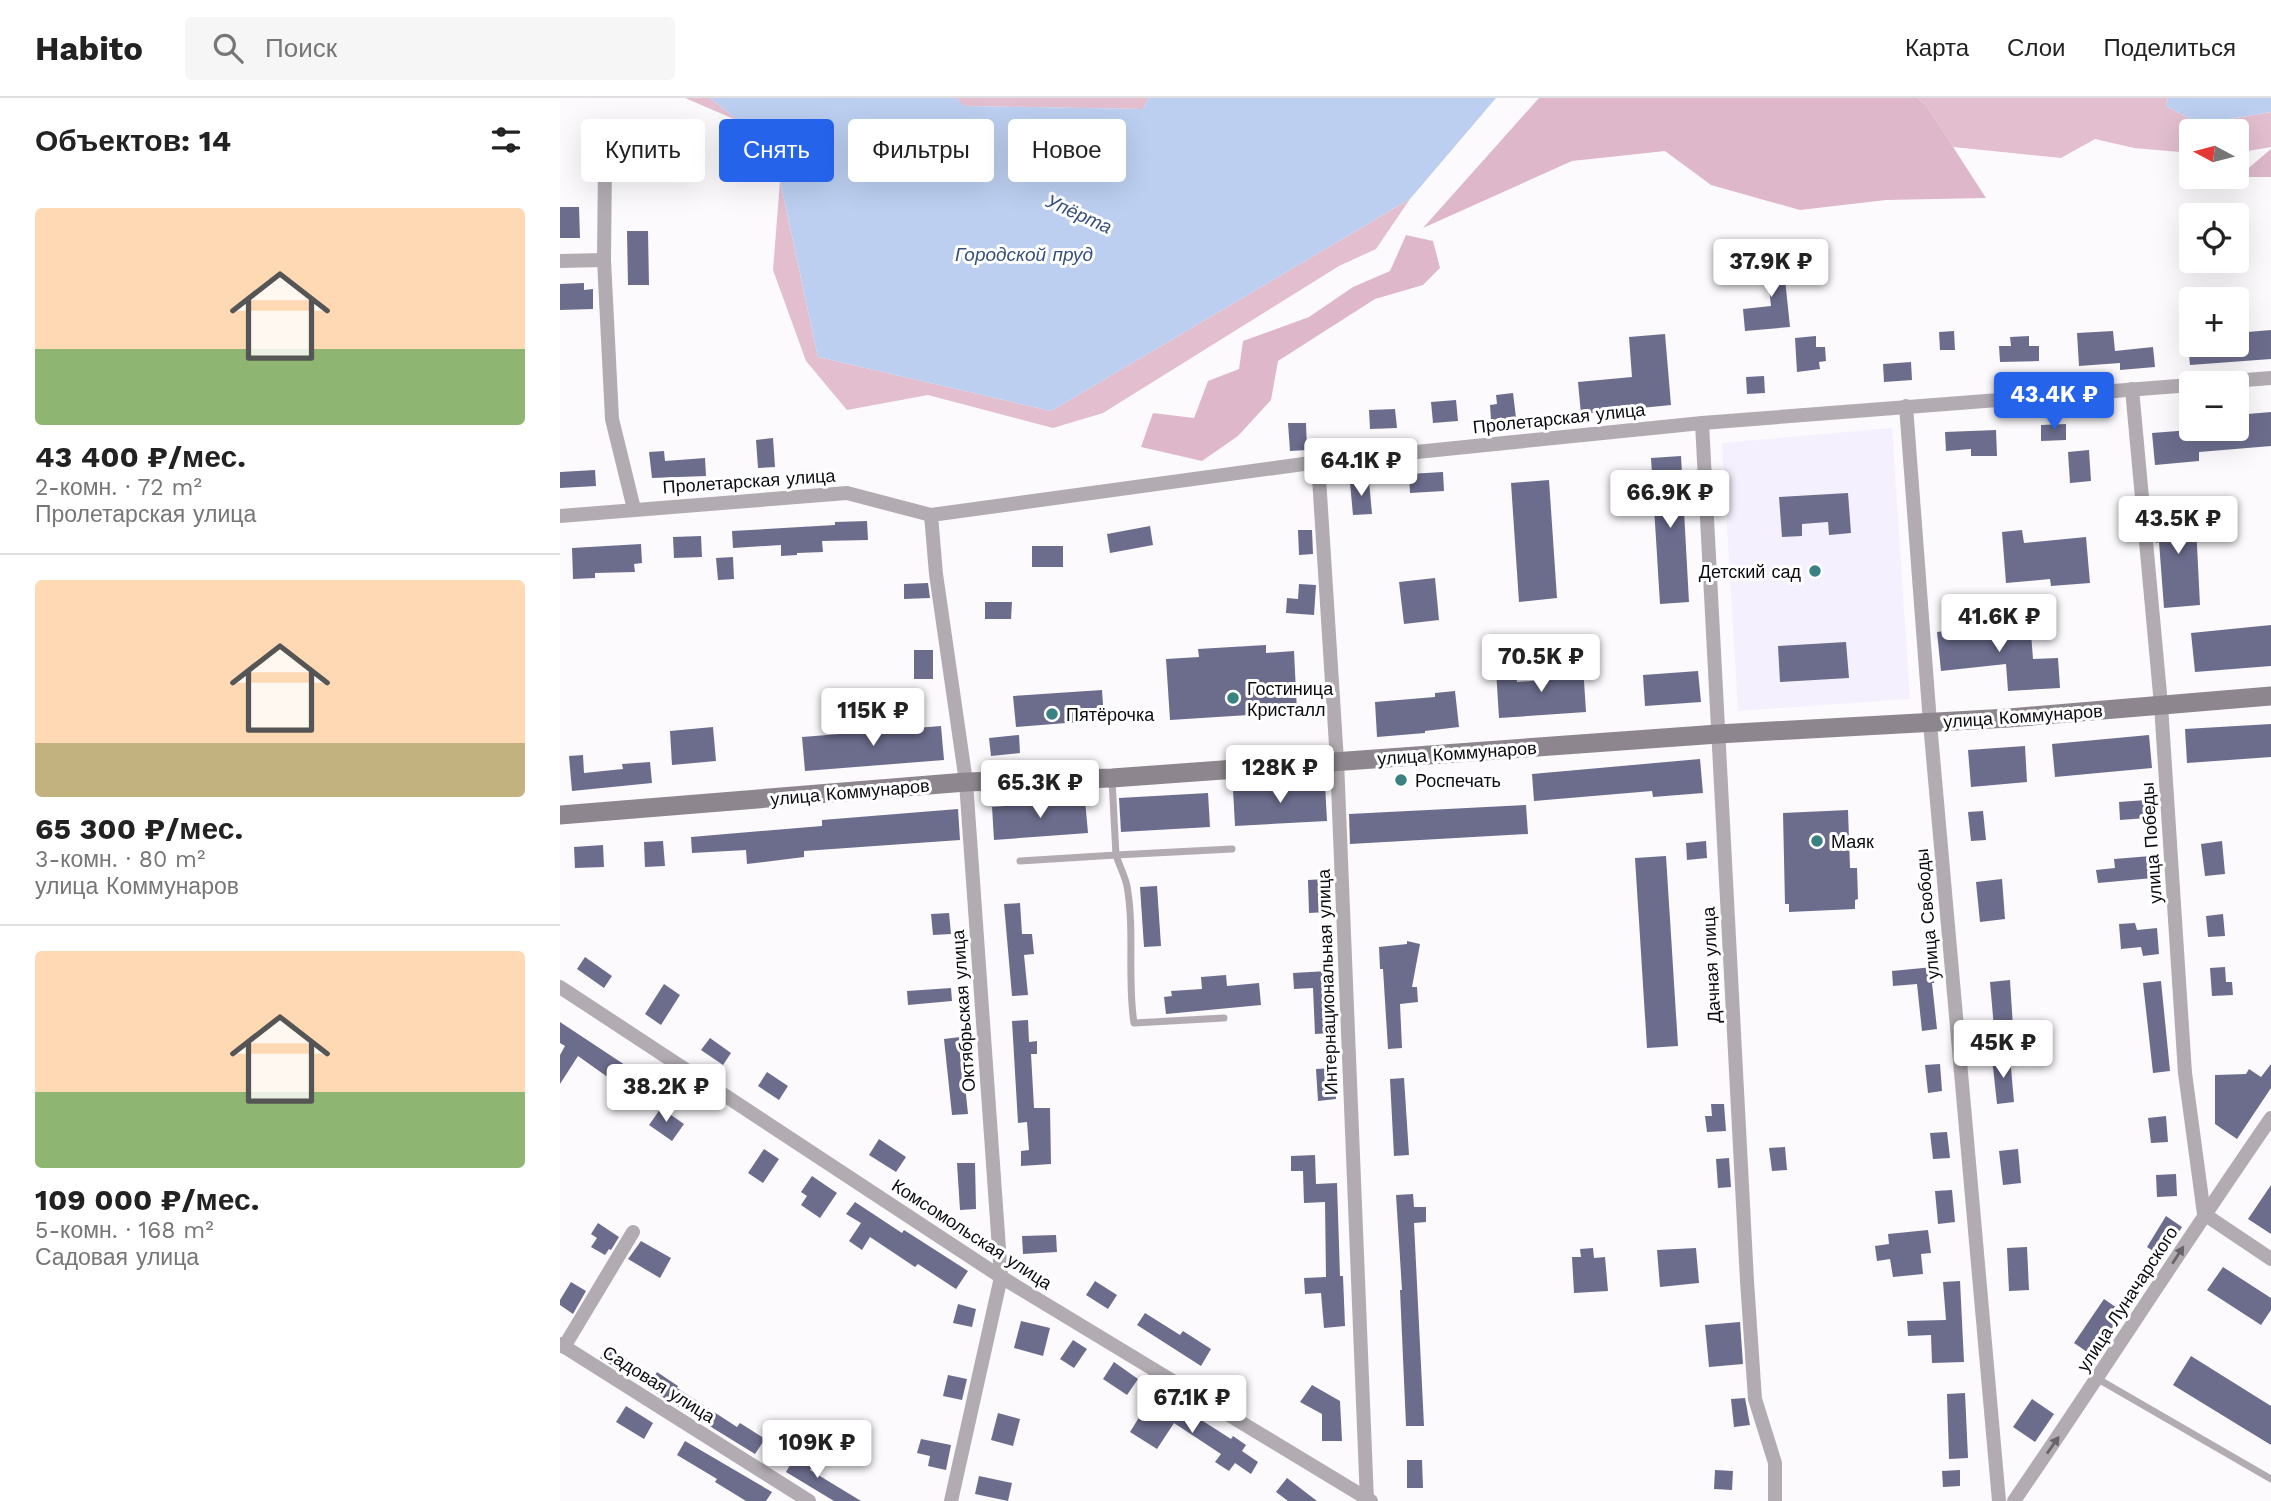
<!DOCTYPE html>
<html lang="ru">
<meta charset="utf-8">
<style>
body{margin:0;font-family:"Work Sans",sans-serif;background:#f6f6f6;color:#222;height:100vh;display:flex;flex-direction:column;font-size:26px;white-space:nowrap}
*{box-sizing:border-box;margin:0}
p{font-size:23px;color:#767676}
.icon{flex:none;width:38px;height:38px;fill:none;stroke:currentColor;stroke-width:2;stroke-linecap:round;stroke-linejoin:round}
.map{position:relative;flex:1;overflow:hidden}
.details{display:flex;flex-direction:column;background:#fff;width:560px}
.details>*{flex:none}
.top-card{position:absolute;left:21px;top:21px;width:665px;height:63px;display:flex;gap:14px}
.needle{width:46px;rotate:277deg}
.tools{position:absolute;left:1619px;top:21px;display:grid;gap:14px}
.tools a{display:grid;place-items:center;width:70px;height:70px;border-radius:7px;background:#fff;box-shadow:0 7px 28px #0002;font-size:35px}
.price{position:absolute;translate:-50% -60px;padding:0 16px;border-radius:7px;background:#fff;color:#222;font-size:23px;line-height:46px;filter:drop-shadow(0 2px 4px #0008)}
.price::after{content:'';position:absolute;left:50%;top:42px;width:21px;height:16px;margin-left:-10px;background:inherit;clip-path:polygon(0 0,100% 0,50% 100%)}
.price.selected{background:#2563eb;color:#fff}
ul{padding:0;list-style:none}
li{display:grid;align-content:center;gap:14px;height:371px;padding:0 35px}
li+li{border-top:2px solid #e0e0e0}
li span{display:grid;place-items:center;height:217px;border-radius:7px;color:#555}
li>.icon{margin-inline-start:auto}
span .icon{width:126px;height:126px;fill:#fffc;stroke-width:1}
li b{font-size:30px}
h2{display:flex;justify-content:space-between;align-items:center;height:84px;padding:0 35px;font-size:30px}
.chip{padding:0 24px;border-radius:7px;background:#fff;box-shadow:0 7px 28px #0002;font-size:24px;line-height:63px}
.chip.selected{background:#2563eb;color:#fff}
header{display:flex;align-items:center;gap:42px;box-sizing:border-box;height:98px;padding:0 35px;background:#fff;border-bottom:2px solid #e0e0e0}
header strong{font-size:33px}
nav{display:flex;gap:38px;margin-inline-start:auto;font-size:24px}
.search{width:490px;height:63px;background:#f6f6f6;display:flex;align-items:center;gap:18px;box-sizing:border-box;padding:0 24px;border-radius:7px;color:#767676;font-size:26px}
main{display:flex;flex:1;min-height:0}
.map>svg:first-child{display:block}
.built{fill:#f5f0fd}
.green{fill:#e2becf}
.forest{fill:#deb8ca}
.water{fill:#bccff0}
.building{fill:#6c6d8d}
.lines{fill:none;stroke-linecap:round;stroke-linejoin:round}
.lane{stroke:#b2acb2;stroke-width:7}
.street{stroke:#b2acb2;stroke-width:14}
.secondary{stroke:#8e868e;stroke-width:19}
.oneway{fill:#686469}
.poi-dot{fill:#398182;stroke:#fff;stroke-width:2.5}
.labels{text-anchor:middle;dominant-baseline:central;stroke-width:6;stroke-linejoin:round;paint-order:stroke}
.street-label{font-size:18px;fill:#0d0b10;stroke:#fff}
.poi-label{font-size:18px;fill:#0d0b10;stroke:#fff;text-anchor:start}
.water-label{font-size:19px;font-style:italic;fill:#37507c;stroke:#fff}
</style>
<header>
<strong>Habito</strong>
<div class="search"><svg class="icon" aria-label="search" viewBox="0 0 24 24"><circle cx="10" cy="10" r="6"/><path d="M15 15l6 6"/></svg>Поиск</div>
<nav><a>Карта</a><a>Слои</a><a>Поделиться</a></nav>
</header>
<main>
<section class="details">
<h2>Объектов: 14<svg class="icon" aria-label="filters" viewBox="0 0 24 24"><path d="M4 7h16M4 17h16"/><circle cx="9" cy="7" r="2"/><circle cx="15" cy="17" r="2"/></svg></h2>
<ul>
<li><span style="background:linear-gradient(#ffd9b3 65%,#8fb573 0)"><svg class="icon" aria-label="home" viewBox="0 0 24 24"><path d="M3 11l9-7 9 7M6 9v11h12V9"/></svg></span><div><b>43 400 ₽/мес.</b><p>2-комн. · 72 m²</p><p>Пролетарская улица</p></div></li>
<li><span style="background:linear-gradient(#ffd9b3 75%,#c2b280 0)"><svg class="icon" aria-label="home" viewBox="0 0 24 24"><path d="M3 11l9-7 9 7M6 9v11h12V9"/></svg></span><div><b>65 300 ₽/мес.</b><p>3-комн. · 80 m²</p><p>улица Коммунаров</p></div></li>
<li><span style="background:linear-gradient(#ffd9b3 65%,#8fb573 0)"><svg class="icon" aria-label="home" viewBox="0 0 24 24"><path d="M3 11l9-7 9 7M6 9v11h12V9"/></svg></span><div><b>109 000 ₽/мес.</b><p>5-комн. · 168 m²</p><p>Садовая улица</p></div></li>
</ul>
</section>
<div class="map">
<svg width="1711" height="1403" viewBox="0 0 1711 1403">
<rect width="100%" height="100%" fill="#fcfafd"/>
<!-- built -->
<path class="built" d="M1332,330l18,271 -172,12 -16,-268z"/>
<!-- green -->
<g class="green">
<path d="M125,0h25l45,36 -19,-14z"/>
<path d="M396,0h193l-6,11 -179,-3z"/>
<path d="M1357,0h251l-2,8 34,18 71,-12v35l-34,6 -1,-22h-45v22l-57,-5 -39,-9 -34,19 -108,-11 -27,-42z"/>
<path d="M220,83l38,176 233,54 359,-212 -34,50 -37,17 -236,147 -50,15 -125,-33 -81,15 -41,-49 -33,-91z"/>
</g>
<!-- forest -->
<g class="forest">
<path d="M979,0h378l9,7 60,93 -100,2 -86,10 -89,-25 -46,-34 -93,10 -149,67z"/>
<path d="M1711,51v28h-33z"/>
<path d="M846,137l27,6 7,27 -17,17 -48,14 -97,62 -7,39 -33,36 -36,25 -61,-14 12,-34 41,5 14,-37 31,-12 4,-28 66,-24 44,-30 37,-16z"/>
</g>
<!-- water -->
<g class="water">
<path d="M150,0h246l9,8 178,3 6,-11h347l-86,101 -359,212 -233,-54 -38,-176 -25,-47z"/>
<path d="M1608,0h103v14l-71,12 -34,-18z"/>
</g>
<!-- building -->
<g class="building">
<path d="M0,109h19l1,31h-20z"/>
<path d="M67,133h21l1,54h-21z"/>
<path d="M1222,152l8,77 -45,4 -2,-22 28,-3 -6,-54z"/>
<path d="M24,185v7l9,-1v20l-33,1v-26z"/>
<path d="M1711,232v29l-81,6 -2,-20h48v-12z"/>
<path d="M1394,233l1,19h-15l-1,-18z"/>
<path d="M1553,233l2,20 38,-4 2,20 -35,3v-7l-41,3 -2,-33z"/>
<path d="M1105,236l6,71 -90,9 -3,-32 54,-5 -3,-40z"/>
<path d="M1256,238v11h9l1,14 -7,1 1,7 -23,3 -2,-34z"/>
<path d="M1469,238v10h10v15l-39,1 -1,-16h12l-1,-9z"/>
<path d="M1351,264l1,18 -28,2 -1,-18z"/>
<path d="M1204,278l1,17 -18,1 -1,-17z"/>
<path d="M953,295l3,25 -25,2 -1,-15 7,-1 -1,-9z"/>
<path d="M896,302l2,21 -25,2 -2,-21z"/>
<path d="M835,311l2,19 -27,1 -1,-19z"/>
<path d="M1711,314v34l-72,6v9l-44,4 -3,-32 51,-4h33v-14z"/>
<path d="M728,325h18l1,27 -17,1z"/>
<path d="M1506,326v16l-25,1v-16z"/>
<path d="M1436,332l1,26h-26v-7l-25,2 -1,-19z"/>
<path d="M213,340l2,29 -17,1 -2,-28z"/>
<path d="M1529,352l2,31 -21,2 -2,-31z"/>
<path d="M104,353l1,10 40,-3 1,18 -54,2 -3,-26z"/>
<path d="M1121,358l8,146 -29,2 -9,-146z"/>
<path d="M35,372l1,16 -36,2v-16z"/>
<path d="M883,374l1,19 -34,2 -1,-19z"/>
<path d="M989,382l8,118 -38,4 -8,-119z"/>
<path d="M809,383l3,33 -19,1 -3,-32z"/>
<path d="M1288,395l3,40 -22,2 -1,-13 -26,2v12l-20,1 -3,-40z"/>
<path d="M1635,408l5,99 -36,3 -5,-66 -3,1 -3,-33z"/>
<path d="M307,423l1,19 -46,1 1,11 -26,1v2l-16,1v-11l-48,3 -1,-17 103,-6v-3z"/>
<path d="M590,428l3,19 -43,8 -3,-19z"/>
<path d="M738,432h14l1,24 -14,1z"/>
<path d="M1462,432l2,13 62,-6 4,46 -39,3 -1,-7 -44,4 -4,-51z"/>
<path d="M141,438l1,21 -28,1 -1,-21z"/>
<path d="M81,446l1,19 -8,1 1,8 -40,1v5l-22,1 -1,-31z"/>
<rect x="472" y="448" width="31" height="21"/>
<path d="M173,459l1,22 -16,1 -2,-22z"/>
<path d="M875,480l4,42 -35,4 -5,-42z"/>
<path d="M368,485l2,15 -26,1v-15z"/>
<path d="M739,486l17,1 -2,30 -28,-2 1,-15 11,1z"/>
<path d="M425,504h27l-1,17h-26z"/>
<path d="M1470,522l3,39 25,-1 2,30 -52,3 -2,-27 -65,7 -4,-39z"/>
<path d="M1711,527v41l-76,6 -4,-39z"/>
<path d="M1286,544l3,36 -69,4 -2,-36z"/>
<path d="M706,547v8l28,-2 3,61 -127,8 -4,-61 33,-2 -1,-8z"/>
<rect x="354" y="552" width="19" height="29"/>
<path d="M1023,567l3,47 -87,6 -3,-48 20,-1 1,13 43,-3v-13z"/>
<path d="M1138,573l3,31 -56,4 -2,-31z"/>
<path d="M542,592l2,30 -88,7 -3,-31z"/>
<path d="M895,593l4,36 -34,4v2l-48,4 -2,-35 60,-5v-4z"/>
<path d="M1711,626v33l-84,6 -2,-34z"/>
<path d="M381,628l3,34 -139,11 -3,-34z"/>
<path d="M153,629l3,34 -44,4 -2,-34z"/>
<path d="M459,637l1,18 -29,3 -2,-18z"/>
<path d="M1589,637l3,33 -97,9 -3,-33z"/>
<path d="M1465,648l2,36 -56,5 -3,-37z"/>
<path d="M23,657l1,18 39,-4 -1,-5 28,-2 2,21 -80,8 -3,-35z"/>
<path d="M1140,661l3,34 -50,4 -1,-6 -118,10 -2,-27z"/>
<path d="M765,686l2,37 -92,5 -2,-37z"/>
<path d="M648,695l2,34 -89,5 -2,-34z"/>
<path d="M525,702l3,33 -94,7 -2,-33z"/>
<path d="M1586,702l1,18 -27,2 -1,-18z"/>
<path d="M966,707l2,29 -178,10 -1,-30z"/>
<path d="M398,711l2,31 -156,11v6l-57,7 -1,-14 -54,3 -1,-16 131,-11v-6z"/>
<path d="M1288,712l2,58h7l1,31 -3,1v9l-66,3v-8h-4l-2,-91z"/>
<path d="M1423,713l3,29 -15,1 -3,-29z"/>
<path d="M103,743l2,25 -20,1 -1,-25z"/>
<path d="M1146,743l1,17 -20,2 -1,-17z"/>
<path d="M1662,743l3,33 -20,2 -4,-32z"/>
<path d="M43,747l1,22 -29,1 -1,-21z"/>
<path d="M1106,758l12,190 -31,2 -12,-190z"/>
<path d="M1591,758l2,22 -55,5 -2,-13 19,-2 -1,-9z"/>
<path d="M766,781l1,33 -18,1 -1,-33z"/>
<path d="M1442,781l3,40 -25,3 -4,-40z"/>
<path d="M597,788l4,60 -17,1 -4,-60z"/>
<path d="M460,805l2,31h10l2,20 -10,1 4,40 -16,1 -8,-92z"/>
<path d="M389,815l2,21 -18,1 -2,-21z"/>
<path d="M1663,816l2,22 -17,1 -2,-21z"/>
<path d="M1575,825l2,7 20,-2 2,26 -16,2 -2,-9 -20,2 -2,-25z"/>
<path d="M847,843l13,3 -8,43h5l1,15 -18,2 2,44 -14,1 -5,-80h-3l-1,-22 28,-3z"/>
<path d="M25,859l27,19 -8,12 -27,-19z"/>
<path d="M1373,869l1,16h-2l5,46 -15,2 -5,-47 -24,2 -1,-15z"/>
<path d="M1665,869l1,15h6l1,13 -21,1 -2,-28z"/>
<path d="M768,873l4,62 -17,1 -2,-46 -19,1 -1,-16z"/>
<path d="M666,877l1,11 32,-3 2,22 -95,9 -2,-17 8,-1 -1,-5 31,-2 -1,-12z"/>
<path d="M1450,882l3,47 -19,1 -4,-46z"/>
<path d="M1601,883l9,90 -17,2 -10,-90z"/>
<path d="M104,886l16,11 -19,30 -16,-11z"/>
<path d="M391,890l1,13 -44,4 -1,-14z"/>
<path d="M468,922l1,22 8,-1v13h-6l3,54h16l1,56 -30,2v-15l8,-1 -2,-28 -9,1 -6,-102z"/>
<path d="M0,924l68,45 -12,16 -38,-27 -18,28v-29l5,-9 -5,-3z"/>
<path d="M400,939l8,77 -16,1 -8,-76z"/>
<path d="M150,940l21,15 -8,12 -22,-15z"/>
<path d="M1450,959l4,45 -17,2 -5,-46z"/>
<path d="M1380,966l2,27 -14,2 -3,-28z"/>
<path d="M1711,966v24l-34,51 -22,-15v-49l31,-1 3,-5 12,8z"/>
<path d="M774,970l2,31 -18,2 -2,-32z"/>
<path d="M207,974l21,14 -9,14 -21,-14z"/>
<path d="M844,980l5,77 -15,1 -4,-77z"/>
<path d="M1151,1006h13l2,27 -19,1 -2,-16h7z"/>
<path d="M101,1010l23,16 -12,17 -23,-16z"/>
<path d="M1606,1018l2,26 -17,1 -3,-25z"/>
<path d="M1387,1034l3,26 -17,1 -3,-26z"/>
<path d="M319,1041l27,18 -10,15 -27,-17z"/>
<path d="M1225,1049l2,23 -15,1 -3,-23z"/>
<path d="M204,1051l15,10 -16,24 -15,-10z"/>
<path d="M1458,1051l3,34 -18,2 -4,-34z"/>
<path d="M755,1057l1,29 21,-1 3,93h3l2,50 -21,2 -3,-35 -16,1 -1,-16 22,-1 -1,-75 -21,1 -1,-32h-12v-15z"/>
<path d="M1169,1060l2,29 -13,1 -2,-29z"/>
<path d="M397,1065h18l1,46 -16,1z"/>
<path d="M1616,1076l1,22 -20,1 -1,-22z"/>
<path d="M252,1078l25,17 -17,25 -19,-13 6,-9 -6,-4z"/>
<path d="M1711,1087v49l-23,-15z"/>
<path d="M1392,1092l3,32 -17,2 -3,-33z"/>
<path d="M853,1096l1,13h12v15l-12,1 10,203h-18l-6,-136h2l-6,-95z"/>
<path d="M295,1104l47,31 2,-3 64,41 -12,18 -38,-25 -3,3 -45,-30 -8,13 -13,-9 12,-18 -15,-9z"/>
<path d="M1606,1118l16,11 -20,30 -15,-10z"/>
<path d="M38,1125l21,14 -8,13 -2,-1 -4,6 -14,-8 6,-9 -6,-4z"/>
<path d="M1368,1132l3,23 -10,1 2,20 -30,3 -3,-18 -13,2 -2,-15 14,-2 -1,-10z"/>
<path d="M496,1137l1,17 -34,2 -1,-18z"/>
<path d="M81,1143l30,17 -11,20 -32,-19z"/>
<path d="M1467,1149l2,43 -20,1 -2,-43z"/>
<path d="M1033,1150l1,10 11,-1 3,34 -34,2 -2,-36h9l-1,-8z"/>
<path d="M1136,1150l3,35 -39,4 -3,-37z"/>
<path d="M1663,1169l48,31v12l-10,15 -54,-35z"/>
<path d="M535,1183l22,14 -9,14 -22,-14z"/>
<path d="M1400,1183l4,81 -32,1 -1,-28 -23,1 -1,-15 39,-1 -3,-38z"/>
<path d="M11,1184l15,9 -13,23 -13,-9v-5z"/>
<path d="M1544,1201l19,13 -30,44 -19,-13z"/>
<path d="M398,1206l18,5 -4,18 -19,-4z"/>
<path d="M585,1215l35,22 3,-4 28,18 -10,17 -64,-41z"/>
<path d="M461,1223l29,7 -7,28 -29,-8z"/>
<path d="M1180,1224l3,42 -34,3 -4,-42z"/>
<path d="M513,1242l14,9 -13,19 -14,-9z"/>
<path d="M47,1249l22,13 -7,12 -22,-14z"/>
<path d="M1631,1258l80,50v39l-98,-60z"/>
<path d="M554,1264l24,17 -11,16 -24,-16z"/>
<path d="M97,1274l21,14 -1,2 60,39 3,-4 25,16 -10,15 -107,-66z"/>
<path d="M388,1277l19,4 -5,21 -19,-4z"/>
<path d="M752,1287l28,16 2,40h-20v-27l-22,-12z"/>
<path d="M1405,1295l3,65 -19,1 -2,-65z"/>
<path d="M607,1300l64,41 2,-3 13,9 -4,6 16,11 -7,12 -16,-11 -6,8 -14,-9 6,-8 -47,-31 -17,26 -27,-17 13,-21 11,7z"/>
<path d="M1185,1300l5,27 -16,2 -3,-28z"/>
<path d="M1472,1301l22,15 -19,28 -22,-15z"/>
<path d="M66,1308l27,17 -9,16 -28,-17z"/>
<path d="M438,1315l22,6 -7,27 -22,-6z"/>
<path d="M361,1341l30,6 -5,25 -18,-4 2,-10 -13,-3z"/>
<path d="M125,1343l87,51 -6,9h-20l-31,-19 2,-3 -40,-24z"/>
<path d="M237,1355l17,10 -4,7 51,31h-27l-48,-29z"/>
<path d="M847,1362h15l1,28h-16z"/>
<path d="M1155,1372l18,1 -1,19 -18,-1z"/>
<path d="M1400,1372v16l-17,1 -1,-16z"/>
<path d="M419,1378l33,7 -4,18 -33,-7z"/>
<path d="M727,1380l30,23h-29l-12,-9z"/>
</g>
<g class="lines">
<!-- lane -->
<g class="lane">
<path d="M552,682l4,75 116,-6"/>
<path d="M460,763l96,-6c3,10 9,21 11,31 8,45 0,92 7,137l90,-5"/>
<path d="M1538,1281l173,100"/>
</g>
<!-- street -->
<g class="street">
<path d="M45,66l-1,96 8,159 22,90"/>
<path d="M0,163l44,-1"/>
<path d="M1648,285l63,-5"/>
<path d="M1572,291l29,316 24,368 19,141 67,45"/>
<path d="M1346,308l24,317 69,778"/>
<path d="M1142,325l45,858 8,118 20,64v38"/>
<path d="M758,364l19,299 30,740"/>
<path d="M371,417l5,59 30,208 35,495 -50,224"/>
<path d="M0,418l287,-23 84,22 387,-53 384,-39 489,-38"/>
<path d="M0,889l441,290 370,224"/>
<path d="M0,1246l249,157"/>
<path d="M4,1249l69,-115"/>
<path d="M1454,1403c87,-127 169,-256 257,-383"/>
</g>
<!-- secondary -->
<path class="secondary" d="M0,717l406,-33 146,-4 606,-44 291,-16 262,-22"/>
</g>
<!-- one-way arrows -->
<defs><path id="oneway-solid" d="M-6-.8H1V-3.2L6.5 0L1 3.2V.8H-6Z" transform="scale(1.75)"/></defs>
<g class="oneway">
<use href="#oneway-solid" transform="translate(1618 1157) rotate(-57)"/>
<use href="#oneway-solid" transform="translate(1493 1347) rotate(-55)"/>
</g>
<!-- markers -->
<g class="poi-dot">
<circle cx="1255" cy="473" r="7"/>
<circle cx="673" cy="600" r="7"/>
<circle cx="492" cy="616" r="7"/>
<circle cx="841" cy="682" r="7"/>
<circle cx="1257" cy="743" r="7"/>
</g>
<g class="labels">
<!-- street labels -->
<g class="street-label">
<text transform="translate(999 320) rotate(-6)">Пролетарская улица</text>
<text transform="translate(189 383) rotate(-4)">Пролетарская улица</text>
<text transform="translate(1463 618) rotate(-4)">улица Коммунаров</text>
<text transform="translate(897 655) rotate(-4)">улица Коммунаров</text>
<text transform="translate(290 694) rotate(-5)">улица Коммунаров</text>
<text transform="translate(1591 745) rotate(-94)">улица Победы</text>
<text transform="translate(1367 816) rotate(-95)">улица Свободы</text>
<text transform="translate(1151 867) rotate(-93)">Дачная улица</text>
<text transform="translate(767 884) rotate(-92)">Интернациональная улица</text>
<text transform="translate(403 913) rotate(-94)">Октябрьская улица</text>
<text transform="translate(412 1136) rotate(33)">Комсомольская улица</text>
<text transform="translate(1567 1201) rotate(-57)">улица Луначарского</text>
<text transform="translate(99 1286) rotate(32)">Садовая улица</text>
</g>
<!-- poi labels -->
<g class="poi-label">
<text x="1241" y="473" text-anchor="end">Детский сад</text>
<text x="687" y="590">Гостиница<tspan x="687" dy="21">Кристалл</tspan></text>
<text x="506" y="616">Пятёрочка</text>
<text x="855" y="682">Роспечать</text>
<text x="1271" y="743">Маяк</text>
</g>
<!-- water labels -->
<g class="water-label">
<text transform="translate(519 116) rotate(24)">Упёрта</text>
<text x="464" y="156">Городской пруд</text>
</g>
</g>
</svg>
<div class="tools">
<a><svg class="needle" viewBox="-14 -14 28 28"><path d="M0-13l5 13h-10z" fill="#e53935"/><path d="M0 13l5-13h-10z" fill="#767676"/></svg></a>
<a><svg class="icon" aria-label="locate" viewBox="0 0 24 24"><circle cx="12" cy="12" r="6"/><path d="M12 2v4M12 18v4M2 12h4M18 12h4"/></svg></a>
<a>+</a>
<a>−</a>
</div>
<b class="price" style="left:1211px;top:201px">37.9K ₽</b>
<b class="price selected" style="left:1494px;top:334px">43.4K ₽</b>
<b class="price" style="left:801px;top:400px">64.1K ₽</b>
<b class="price" style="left:1110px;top:432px">66.9K ₽</b>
<b class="price" style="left:1618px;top:458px">43.5K ₽</b>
<b class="price" style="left:1439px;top:556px">41.6K ₽</b>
<b class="price" style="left:981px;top:596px">70.5K ₽</b>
<b class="price" style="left:313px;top:650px">115K ₽</b>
<b class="price" style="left:720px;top:707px">128K ₽</b>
<b class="price" style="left:480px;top:722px">65.3K ₽</b>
<b class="price" style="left:1443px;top:982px">45K ₽</b>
<b class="price" style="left:106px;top:1026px">38.2K ₽</b>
<b class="price" style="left:632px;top:1337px">67.1K ₽</b>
<b class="price" style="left:257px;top:1382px">109K ₽</b>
<div class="top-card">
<a class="chip">Купить</a>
<a class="chip selected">Снять</a>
<a class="chip">Фильтры</a>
<a class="chip">Новое</a>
</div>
</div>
</main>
